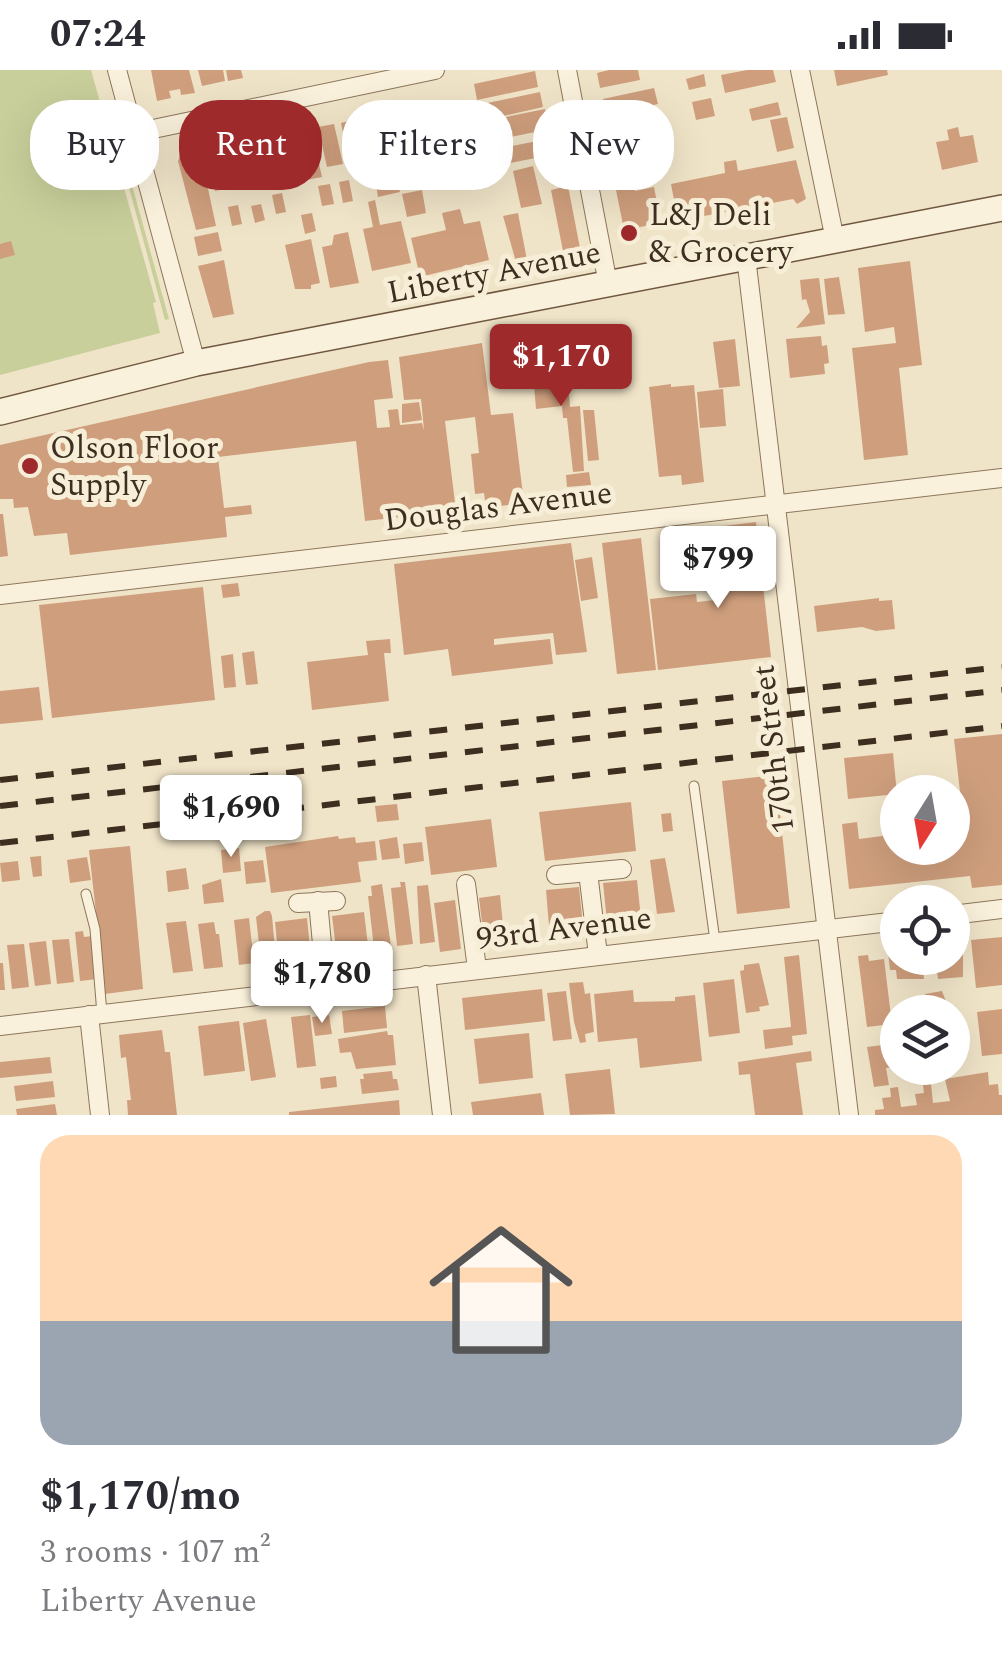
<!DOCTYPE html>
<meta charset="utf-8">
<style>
body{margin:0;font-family:Spectral,serif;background:#f2f2f3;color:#2b2b33;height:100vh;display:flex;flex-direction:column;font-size:38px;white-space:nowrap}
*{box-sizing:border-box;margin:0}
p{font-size:32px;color:#7c7c81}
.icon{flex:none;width:55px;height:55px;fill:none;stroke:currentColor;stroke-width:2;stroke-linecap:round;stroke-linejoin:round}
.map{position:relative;height:1045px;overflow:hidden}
.panel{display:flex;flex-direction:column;background:#fff;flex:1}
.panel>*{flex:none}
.hud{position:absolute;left:30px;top:30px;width:942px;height:90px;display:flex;gap:20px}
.needle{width:65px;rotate:191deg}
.tools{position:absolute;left:880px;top:705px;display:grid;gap:20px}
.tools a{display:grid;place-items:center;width:90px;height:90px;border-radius:50%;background:#fff;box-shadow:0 10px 40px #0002;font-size:50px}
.price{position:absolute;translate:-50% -85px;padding:0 22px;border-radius:10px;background:#fff;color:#222;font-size:32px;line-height:65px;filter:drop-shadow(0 2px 5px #0008)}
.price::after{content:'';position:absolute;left:50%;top:60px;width:30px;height:22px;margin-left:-15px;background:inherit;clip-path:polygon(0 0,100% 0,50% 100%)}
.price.selected{background:#9e2a2b;color:#fff}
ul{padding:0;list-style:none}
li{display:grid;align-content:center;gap:20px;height:530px;padding:0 40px}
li+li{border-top:2px solid #e1e1e2}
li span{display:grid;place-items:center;height:310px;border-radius:30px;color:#555}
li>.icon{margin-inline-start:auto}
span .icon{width:180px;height:180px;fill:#fffc;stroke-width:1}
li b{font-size:42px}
.chip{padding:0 35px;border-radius:40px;background:#fff;box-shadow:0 10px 40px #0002;font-size:35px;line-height:90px}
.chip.selected{background:#9e2a2b;color:#fff}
.status{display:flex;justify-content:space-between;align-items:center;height:70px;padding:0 50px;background:#fff;direction:ltr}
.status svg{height:28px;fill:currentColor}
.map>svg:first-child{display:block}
.green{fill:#c9cf9b}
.building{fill:#cf9f7d}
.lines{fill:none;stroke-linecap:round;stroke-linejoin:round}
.service-casing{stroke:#8d765c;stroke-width:11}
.minor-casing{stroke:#8d765c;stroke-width:20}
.secondary-casing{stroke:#6f573f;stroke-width:28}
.service{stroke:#faf1dc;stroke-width:9}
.minor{stroke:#faf1dc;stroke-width:18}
.secondary{stroke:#faf1dc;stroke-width:25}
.rail{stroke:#3d2e20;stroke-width:6;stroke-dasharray:18 18;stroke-linecap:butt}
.poi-dot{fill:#9e2a2b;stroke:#f7eed8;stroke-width:4}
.labels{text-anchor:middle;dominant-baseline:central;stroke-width:10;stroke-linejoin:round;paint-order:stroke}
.poi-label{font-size:32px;fill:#3d2e20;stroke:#f7eed8;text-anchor:start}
.street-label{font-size:32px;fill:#3d2e20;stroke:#f7eed8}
</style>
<div class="status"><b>07:24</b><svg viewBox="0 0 49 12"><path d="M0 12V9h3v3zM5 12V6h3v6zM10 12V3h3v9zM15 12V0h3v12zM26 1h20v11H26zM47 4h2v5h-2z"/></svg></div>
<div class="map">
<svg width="1002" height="1045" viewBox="0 0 1002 1045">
<rect width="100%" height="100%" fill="#f0e4c8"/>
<!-- green -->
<g class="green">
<path d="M0,0h91l65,232 -3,1 7,30 -160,42z"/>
<path d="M125,103l4,1 40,145 -4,1z"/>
</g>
<!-- building -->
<g class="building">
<path d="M151,0h38l6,23 -14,2 -1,-6 -11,2 2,7 -14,3z"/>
<path d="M198,0h25l2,11 -23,5z"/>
<path d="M226,0h15l2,8 -15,3z"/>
<path d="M609,0h29l2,10 -40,8 -3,-15z"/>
<path d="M747,0h26l3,12 -51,11 -4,-18z"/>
<path d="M834,0h53l1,5 -51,11z"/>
<path d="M535,1l3,16 -61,13 -3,-16z"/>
<path d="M704,4l2,12 -17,4 -3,-11z"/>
<path d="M654,18l4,16 -52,11 -3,-16z"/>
<path d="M540,22l3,15 -62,14 -3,-16z"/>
<path d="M711,28l4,18 -19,4 -4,-18z"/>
<path d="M778,32l3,13 -29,6 -3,-12z"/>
<path d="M452,34l10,39 -25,5 -6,-39z"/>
<path d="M545,39l5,20 -49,10 -5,-20z"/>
<path d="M416,42l10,38 -24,5 -6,-39z"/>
<path d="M379,45l8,40 -16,3 -8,-40z"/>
<path d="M787,47l7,31 -17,4 -7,-32z"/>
<path d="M654,48h4l2,9 7,-2 2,10 -49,11 -4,-21z"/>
<path d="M356,49l8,41 -15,3 -8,-40z"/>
<path d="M334,54l9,40 -16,3 -9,-40z"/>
<path d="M484,57l4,20 -18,4 -5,-19z"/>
<path d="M958,57l2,10 13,-2 5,27 -36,8 -6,-28 13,-2 -2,-10z"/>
<path d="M311,59l11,48 -16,3 -10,-48z"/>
<path d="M266,68l9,41 -15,3 -9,-41z"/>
<path d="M548,69l3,16 -41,8 -3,-16z"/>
<path d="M244,73l9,40 -16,3 -8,-40z"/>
<path d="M222,77l8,41 -15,3 -8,-41z"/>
<path d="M626,77l9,44 19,-4 7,36 -21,4 1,9 -15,4 -18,-90z"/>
<path d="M200,81l16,75 -20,4 -18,-69 2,-5z"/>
<path d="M489,87l3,17 -17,3 -3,-17z"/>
<path d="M736,90l2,11 58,-11 10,39 -9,5 -4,-5 -115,22 -7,-37 54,-11 -1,-11z"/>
<path d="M533,96l9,38 -21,4 -8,-37z"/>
<path d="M396,105l4,17 -22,5 -3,-18z"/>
<path d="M349,110l4,21 -10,2 -4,-21z"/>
<path d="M330,114l4,20 -12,2 -4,-20z"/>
<path d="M568,116l12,62 -17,3 -12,-61z"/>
<path d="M422,120l4,23 -19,4 -5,-23z"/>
<path d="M282,123l4,19 -10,2 -4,-19z"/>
<path d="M375,130l5,25 21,-4 10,42 -39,8 -9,-42 10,-2 -5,-25z"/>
<path d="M261,134l4,16 -10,3 -4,-17z"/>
<path d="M238,135l4,19 -10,2 -4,-19z"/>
<path d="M460,139l4,15 16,-3 9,39 -69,17 -9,-39 35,-8 -4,-17z"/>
<path d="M312,143l4,18 -11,3 -4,-19z"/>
<path d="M518,143l9,47 -11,2 -13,-46z"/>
<path d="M218,162l4,19 -24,5 -4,-19z"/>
<path d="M348,162l11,51 -29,5 -8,-41 10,-2 2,-10z"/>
<path d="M311,169l9,44 -9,2v4h-16l-10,-44z"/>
<path d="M11,171l4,14 -15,4v-15z"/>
<path d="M224,190l10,54 -21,4 -15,-52z"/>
<path d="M910,191l12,104 -23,3 9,87 -44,5 -12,-112 44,-5 -2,-16 -29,5 -7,-64z"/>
<path d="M839,207l6,37 -17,1 -4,-36z"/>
<path d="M819,208l6,46 -29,4 14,-16 -4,-13 -4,1 -2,-20z"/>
<path d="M821,266l1,10 5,-1 2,18 -5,1 1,10 -35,4 -4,-39z"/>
<path d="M735,269l5,47 -21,2 -6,-46z"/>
<path d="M482,273l9,72 22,-2 11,90 -38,5 -2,-15 -9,1 -4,-40 8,-1 -4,-36 -30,4 11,90 -91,10 -9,-80 -138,16 6,51 27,-3 1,9 -27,3 2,20 -157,18 -3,-22 -33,3 -6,-29 -14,1 -1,-9h-13v-54l369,-83 19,-2 5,38 -19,2 3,28 13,-1 -2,-17 10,-1 2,16 22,-2 2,7 -3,-31 -17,1 -5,-43z"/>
<path d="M596,287l3,23 -20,3 -4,-23z"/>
<path d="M567,300l3,37 10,-1 4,65 -11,1 -6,-54h-4l-1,-12 -26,3 -3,-36z"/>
<path d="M671,314v3l23,-2 10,97 -22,3 -1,-10 -22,2 -10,-90z"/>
<path d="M723,319l3,37 -26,2 -3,-36z"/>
<path d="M419,332l3,18 -20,3v-19z"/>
<path d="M583,340h11l5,50 -11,1z"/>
<path d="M589,402l2,13 -24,2 -1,-12z"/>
<path d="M0,444h3l5,42 -8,1z"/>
<path d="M756,452l15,135 -113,13 -8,-71 46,-5 1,8 27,-3 -8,-72z"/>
<path d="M641,468l15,132 -39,4 -15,-131z"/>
<path d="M571,473l16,109 -31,3 -3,-22 -59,6v6l56,-6 3,25 -101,12 -4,-27 -44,6 -10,-91z"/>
<path d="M592,487l6,41 -17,3 -6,-41z"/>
<path d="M238,513l2,13 -17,2 -2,-13z"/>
<path d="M203,517l12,113 -163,18 -13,-113z"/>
<path d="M879,528v3l13,-1 3,29 -19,2 -14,-4 -45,5 -3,-26z"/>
<path d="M390,569l1,14h-7l5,48 -77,9 -5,-48 61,-7 -2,-14z"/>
<path d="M254,581l4,33 -12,1 -4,-32z"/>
<path d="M233,584l3,33 -12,1 -3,-32z"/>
<path d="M39,617l4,33 -43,4v-33z"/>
<path d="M1002,664v151l-30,3 -2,-12 -121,13 -7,-65 15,-2 2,17 39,-5v14h54v-20l12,-1 -10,-88z"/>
<path d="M893,683l4,41 -49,5 -4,-41z"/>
<path d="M776,705l14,133 -53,6 -15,-133z"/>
<path d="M631,732l5,49 -91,10 -6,-49z"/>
<path d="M397,734l2,16 -22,2 -2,-16z"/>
<path d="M671,743l2,18 -10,1 -2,-18z"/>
<path d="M491,749l6,48 -66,8 -6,-48z"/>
<path d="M338,766l1,3 16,-2 1,6 19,-2 2,19 -19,2 3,20 -90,11 -6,-46z"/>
<path d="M397,767l3,21 -18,2 -3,-20z"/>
<path d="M422,772l2,19 -19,3 -2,-20z"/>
<path d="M130,776l13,143 -38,5 -16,-144z"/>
<path d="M239,778l2,23 -18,2 -2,-23z"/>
<path d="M41,786l1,20 -9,1 -3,-20z"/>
<path d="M87,787l4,23 -21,3 -3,-23z"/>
<path d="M665,788l10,54 -18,2 -7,-54z"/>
<path d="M263,790l3,22 -20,2 -2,-22z"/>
<path d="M18,791l2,19 -18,2 -2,-19z"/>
<path d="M186,798l3,21 -21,3 -2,-21z"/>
<path d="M221,809l3,23 -20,2 -2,-19z"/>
<path d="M637,810l5,48 -34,4 -5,-49z"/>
<path d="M400,812h5l8,62 -16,2 -6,-58 10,-1z"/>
<path d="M382,814l9,62 -17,2 -6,-52h4l-1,-10z"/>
<path d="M428,815l7,57 -15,2 -3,-58z"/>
<path d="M579,817l5,48 -34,3 -4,-48z"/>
<path d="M500,825l5,50 -20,2 -6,-49z"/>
<path d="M455,830l6,49 -21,3 -6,-49z"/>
<path d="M265,841h5l2,5 4,45 -15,1 -5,-45z"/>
<path d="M364,842l6,50 -32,3 -6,-49z"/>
<path d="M249,848l5,45 -15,2 -5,-45z"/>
<path d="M307,848l5,50 -32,4 -5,-50z"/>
<path d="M186,851l7,50 -20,2 -7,-50z"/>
<path d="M214,852l2,12h3l4,33 -19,2 -6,-45z"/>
<path d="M83,861l1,6 8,-1 5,43 -17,2 -5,-49z"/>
<path d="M1002,867v48l-26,3 -5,-48z"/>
<path d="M69,869l5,43 -17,2 -5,-44z"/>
<path d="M46,871l5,43 -16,2 -6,-43z"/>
<path d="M963,871v36l-25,2 -2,-14 -13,2 1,12h-27l-1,-9h-6l-3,-26 11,-1v15h38v3l16,-3v-16z"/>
<path d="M24,874l5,43 -17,2 -5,-44z"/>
<path d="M799,885l8,79 -15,2 1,9 -28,4 -2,-19 28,-3 -7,-70z"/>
<path d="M868,885l1,6 15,-2 8,65 -25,3 -9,-71z"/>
<path d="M0,893h3l2,27h-5z"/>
<path d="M759,893l10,42 -10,2 1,4 -14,2 -6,-42 4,-1v-5z"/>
<path d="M734,909l6,54 -31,4 -6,-54z"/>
<path d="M583,912l2,12 5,-1 4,39 -9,2 1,8 -6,1 -6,-21 -5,-39z"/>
<path d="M542,919l3,32 -80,9 -3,-32z"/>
<path d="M633,920l1,12 41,-1v-4l20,-2 7,66 -62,7 -3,-30 -39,4 -4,-48z"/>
<path d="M566,921l6,48 -19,2 -6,-48z"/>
<path d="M942,921l8,21h-23l-2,-18z"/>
<path d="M385,936l2,22 -43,5 -2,-22z"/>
<path d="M1002,939v45l-20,2 -5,-44z"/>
<path d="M310,945l6,51 -19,2 -6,-51z"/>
<path d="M329,945l3,19 -17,2 -3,-19z"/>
<path d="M266,949l10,58 -25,4 -8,-58z"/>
<path d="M239,951l6,50 -41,5 -6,-50z"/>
<path d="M162,960l3,22h5l7,63h-49l-1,-15h4l-5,-43 -5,1 -2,-23z"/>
<path d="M387,961l1,4h5l3,30 -40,4 -5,-17 -11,1 -2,-14z"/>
<path d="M529,963l4,45 -54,6 -5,-45z"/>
<path d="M898,973v24l-12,1 3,17 -15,2 -7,-40z"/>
<path d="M811,981l1,10 -16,2 7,52h-48l-5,-41 -11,1 -1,-13z"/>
<path d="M50,987l2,16 -52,5v-16z"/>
<path d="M610,999l5,45 -45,1 -5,-41z"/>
<path d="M392,1001l1,8h4l2,11 -37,4 -2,-15h4l-1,-5z"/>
<path d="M988,1002l1,13 9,-1 1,11h3v20h-127v-5l9,-1 -2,-11 9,-1 -1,-9 8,-1 3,20 16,-2 -2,-11 9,-1 -1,-8 8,-1 2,19 17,-2 -5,-22z"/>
<path d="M336,1006l1,11 -16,2 -1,-11z"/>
<path d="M53,1011l2,16 -39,4 -2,-15z"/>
<path d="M541,1023l3,22h-71l-2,-13z"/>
<path d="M399,1030l1,15h-111v-3z"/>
<path d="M55,1034l2,11h-40l-1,-6z"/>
</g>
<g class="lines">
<defs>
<g id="service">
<path d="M694,716l21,155"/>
<path d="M86,824l9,35 7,85"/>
</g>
<g id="minor">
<path d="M117,0l79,293"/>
<path d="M567,0l41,214"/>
<path d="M800,0l35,170"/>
<path d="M134,63l301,-63"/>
<path d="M746,187l103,858"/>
<path d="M0,525l1002,-117"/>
<path d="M588,802l10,83"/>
<path d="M556,805l66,-6"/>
<path d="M466,814l11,85"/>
<path d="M318,831l8,86"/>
<path d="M298,833l38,-2"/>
<path d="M952,845l50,-6"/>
<path d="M426,905l16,140"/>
<path d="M89,945l11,100"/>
<path d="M0,956l898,-105"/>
</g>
<path id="secondary" d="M0,342l196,-49 806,-155"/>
</defs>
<!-- service casing -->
<use href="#service" class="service-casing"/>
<!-- minor casing -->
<use href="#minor" class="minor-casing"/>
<!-- secondary casing -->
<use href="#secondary" class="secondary-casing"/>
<!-- service -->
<use href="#service" class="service"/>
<!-- minor -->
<use href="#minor" class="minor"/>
<!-- secondary -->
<use href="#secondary" class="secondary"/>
<!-- rail -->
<g class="rail">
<path d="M0,710l1002,-113"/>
<path d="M0,736l1002,-116"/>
<path d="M0,773l1002,-117"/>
</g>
</g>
<!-- markers -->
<g class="poi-dot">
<circle cx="629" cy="163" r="10"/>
<circle cx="30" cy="396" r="10"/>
</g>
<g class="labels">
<!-- poi labels -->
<g class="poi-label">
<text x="649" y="145">L&amp;J Deli<tspan x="649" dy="37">&amp; Grocery</tspan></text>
<text x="50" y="378">Olson Floor<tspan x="50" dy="37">Supply</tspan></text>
</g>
<!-- street labels -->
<g class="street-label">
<text transform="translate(494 203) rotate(-11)">Liberty Avenue</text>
<text transform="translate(498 437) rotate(-7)">Douglas Avenue</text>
<text transform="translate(774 679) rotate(-97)">170th Street</text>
<text transform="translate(564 859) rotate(-7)">93rd Avenue</text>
</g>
</g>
</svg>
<div class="tools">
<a><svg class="needle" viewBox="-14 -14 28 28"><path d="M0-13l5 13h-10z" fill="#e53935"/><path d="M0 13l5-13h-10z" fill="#7c7c81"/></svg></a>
<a><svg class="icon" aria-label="locate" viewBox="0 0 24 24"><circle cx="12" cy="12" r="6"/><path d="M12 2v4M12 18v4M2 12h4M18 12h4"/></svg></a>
<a><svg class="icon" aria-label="layers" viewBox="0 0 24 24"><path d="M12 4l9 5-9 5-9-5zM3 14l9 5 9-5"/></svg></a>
</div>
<b class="price selected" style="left:561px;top:339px">$1,170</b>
<b class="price" style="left:718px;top:541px">$799</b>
<b class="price" style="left:231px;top:790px">$1,690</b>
<b class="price" style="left:322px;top:956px">$1,780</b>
<div class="hud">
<a class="chip">Buy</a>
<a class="chip selected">Rent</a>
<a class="chip">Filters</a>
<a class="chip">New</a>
</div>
</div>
<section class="panel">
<ul>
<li><span style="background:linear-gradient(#ffd9b3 60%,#9aa5b1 0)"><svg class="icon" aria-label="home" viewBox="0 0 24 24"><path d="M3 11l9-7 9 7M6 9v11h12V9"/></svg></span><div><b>$1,170/mo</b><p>3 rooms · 107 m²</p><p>Liberty Avenue</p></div></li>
</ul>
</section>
